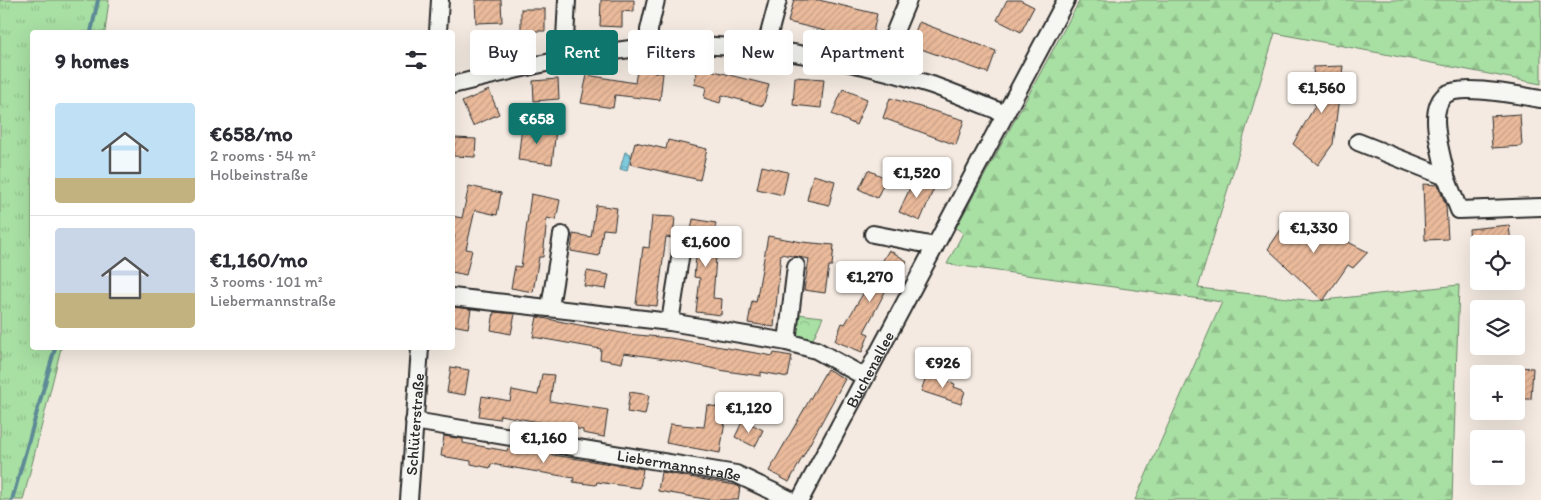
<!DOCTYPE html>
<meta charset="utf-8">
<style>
body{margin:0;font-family:Itim,sans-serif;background:#f7f7f7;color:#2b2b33;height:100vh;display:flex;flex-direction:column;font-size:19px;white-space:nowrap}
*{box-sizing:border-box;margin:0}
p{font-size:16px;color:#7c7c81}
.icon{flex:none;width:28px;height:28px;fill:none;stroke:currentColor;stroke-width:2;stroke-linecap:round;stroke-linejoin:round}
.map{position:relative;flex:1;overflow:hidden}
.panel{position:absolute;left:30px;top:30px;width:425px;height:320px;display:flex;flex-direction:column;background:#fff;border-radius:5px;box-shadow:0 5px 20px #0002}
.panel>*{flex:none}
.banner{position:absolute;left:470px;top:30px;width:475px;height:45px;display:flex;gap:10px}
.tools{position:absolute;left:1470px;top:235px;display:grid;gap:10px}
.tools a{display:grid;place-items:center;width:55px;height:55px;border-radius:5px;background:#fff;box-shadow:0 5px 20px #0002;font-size:25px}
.price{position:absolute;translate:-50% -42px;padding:0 11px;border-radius:5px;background:#fff;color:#222;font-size:16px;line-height:32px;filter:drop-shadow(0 1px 2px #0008)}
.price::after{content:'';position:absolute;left:50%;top:30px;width:15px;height:11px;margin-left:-8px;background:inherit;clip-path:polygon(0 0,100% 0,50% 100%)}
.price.selected{background:#0f766e;color:#fff}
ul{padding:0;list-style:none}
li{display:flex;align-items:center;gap:15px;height:125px;padding:0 25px}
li+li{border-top:1px solid #e1e1e2}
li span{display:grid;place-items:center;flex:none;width:140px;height:100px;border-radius:5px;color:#555}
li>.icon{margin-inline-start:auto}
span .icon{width:60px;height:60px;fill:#fffc;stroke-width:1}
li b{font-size:21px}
h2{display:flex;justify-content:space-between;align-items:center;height:60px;padding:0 25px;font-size:21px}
.pill{padding:0 18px;border-radius:5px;background:#fff;box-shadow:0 5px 20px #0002;font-size:18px;line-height:45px}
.pill.selected{background:#0f766e;color:#fff}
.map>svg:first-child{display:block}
.grass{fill:url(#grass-tufts);stroke:#6a8567}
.forest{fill:url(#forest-firs);stroke:#6a8567}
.park{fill:url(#park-crowns);stroke:#6a8567}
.water{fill:url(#water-waves);stroke:#5d8a96}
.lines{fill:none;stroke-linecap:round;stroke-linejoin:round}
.stream{stroke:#5d8a96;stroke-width:4}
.building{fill:url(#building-hatch);stroke:#2b2b2b}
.minor-casing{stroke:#2b2b2b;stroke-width:20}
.minor{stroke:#f6f6f2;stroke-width:16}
.labels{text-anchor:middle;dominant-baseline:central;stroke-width:4;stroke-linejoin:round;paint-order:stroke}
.street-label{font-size:16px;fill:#2b2b2b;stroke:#f6f6f2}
</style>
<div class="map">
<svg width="1541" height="500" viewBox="0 0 1541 500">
<defs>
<pattern id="grass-tufts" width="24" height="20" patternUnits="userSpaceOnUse" patternTransform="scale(1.25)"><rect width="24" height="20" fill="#a8dfa3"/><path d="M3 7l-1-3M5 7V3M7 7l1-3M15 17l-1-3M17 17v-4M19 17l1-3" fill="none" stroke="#91c08c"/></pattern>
<pattern id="forest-firs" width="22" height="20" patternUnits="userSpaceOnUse" patternTransform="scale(1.25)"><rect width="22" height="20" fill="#a8dfa3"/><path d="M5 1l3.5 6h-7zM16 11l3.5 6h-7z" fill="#91c08c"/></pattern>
<pattern id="park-crowns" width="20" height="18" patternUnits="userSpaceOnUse" patternTransform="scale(1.25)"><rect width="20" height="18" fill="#a8dfa3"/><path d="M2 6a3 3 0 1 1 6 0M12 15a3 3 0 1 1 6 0" fill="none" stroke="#91c08c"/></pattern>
<pattern id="water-waves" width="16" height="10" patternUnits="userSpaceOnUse" patternTransform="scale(1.25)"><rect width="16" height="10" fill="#7ecadd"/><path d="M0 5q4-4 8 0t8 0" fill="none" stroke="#67a4b3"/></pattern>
<pattern id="building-hatch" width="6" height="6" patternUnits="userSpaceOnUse" patternTransform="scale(1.25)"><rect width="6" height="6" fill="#eaba9b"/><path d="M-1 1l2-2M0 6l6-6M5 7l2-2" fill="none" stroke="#c9a086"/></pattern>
</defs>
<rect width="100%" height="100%" fill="#f4eae1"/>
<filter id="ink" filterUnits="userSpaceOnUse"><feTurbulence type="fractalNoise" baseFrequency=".02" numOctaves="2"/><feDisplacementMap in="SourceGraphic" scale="10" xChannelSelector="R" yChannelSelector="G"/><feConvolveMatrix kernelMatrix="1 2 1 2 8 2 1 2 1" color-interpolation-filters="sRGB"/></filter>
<g filter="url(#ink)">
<!-- grass -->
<path class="grass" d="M0,0h109l-4,32h-73v316h29l-38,152h-23z"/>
<!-- forest -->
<path class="forest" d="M1080,0h461v84l-266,-51 -77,255 117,13 144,-16 -7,215h-317l87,-198 -275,-38 16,-31 -7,-5z"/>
<!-- park -->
<path class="park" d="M797,314l26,3 -10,22 -19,-3z"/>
<!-- water -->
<path class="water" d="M625,152l6,2 -4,17 -7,-2z"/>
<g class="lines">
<!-- stream -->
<g class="stream">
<path d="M91,32l7,-32"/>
<path d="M12,500l43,-152"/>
</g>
</g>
<!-- building -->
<g class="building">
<path d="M475,0h26l1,22 -26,1z"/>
<path d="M601,0h33v12l-12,-1v16l-22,-1z"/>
<path d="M794,0h25l58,14 -6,28 -83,-20z"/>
<path d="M1007,0h13l14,7 -13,25 -24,-12z"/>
<rect x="521" y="9" width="24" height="22"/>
<path d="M919,22l77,29 -8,22 -78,-28z"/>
<path d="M1343,66l-10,78 -15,21 -25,-21 22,-38 -2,-39z"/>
<path d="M698,67l71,18 -6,21 -41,-11 -2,8 -16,-5 2,-11 -12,-3z"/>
<path d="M637,70l26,3 -3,27 -45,-5 -2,13 -32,-5 6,-28 48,8z"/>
<path d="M795,77l29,2 -3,29 -28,-3z"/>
<path d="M558,79l1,20 -25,2 -1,-20z"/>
<path d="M843,89l24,10 -11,26 -24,-11z"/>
<path d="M489,90l10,24 -26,12 -11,-24z"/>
<path d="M890,98l74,22 -8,25 -73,-27z"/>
<path d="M1520,114l2,32 -30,2 -2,-32z"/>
<path d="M522,126l34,4 -4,34 -34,-4z"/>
<path d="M455,138l21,1 -1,18 -22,-1z"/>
<path d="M668,140l39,9 -7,31 -70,-16 5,-22 31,7z"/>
<path d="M762,166l26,6 -5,23 -26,-6z"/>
<path d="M868,170l18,8 -9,20 -18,-9z"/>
<path d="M813,175l22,6 -6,24 -22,-5z"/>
<path d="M915,177l20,9 -15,35 -21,-9z"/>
<path d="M1423,184l15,1 8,21 2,33 -23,1z"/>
<path d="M469,186l32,7 -4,22 -22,-5 -9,39 6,1 -6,25 -14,-3v-24l3,-12 -3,-1v-19l10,2z"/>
<path d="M531,194l29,6 -4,20 -9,-2 -4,39h-4l-6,35 -22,-4 4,-22 6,1z"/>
<path d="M596,205l21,3 -3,22 -11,-1 -4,27 -28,-5 2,-17 18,3z"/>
<path d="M1288,212l80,40 -15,16 -5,-3 -25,36 -55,-52 14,-21z"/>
<path d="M652,216l23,1 -2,21 -7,-1 -9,69 -21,-2 7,-57 6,1z"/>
<path d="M693,219l23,4 -7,34h7l-3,41 9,1 -1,16 -25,-3 4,-34 -6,-1 4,-39 -8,-1z"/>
<path d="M1509,225l2,19h-41l-1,-15z"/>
<path d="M768,236l34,6 32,3 -2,21h-3l-4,27 -21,-3 5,-31 -28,-5 -7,73 -26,-4 4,-22 4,1z"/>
<path d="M889,250l18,11 -17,29 -3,-2 -23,44 5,2 -7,18 -27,-11 7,-18 3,1z"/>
<path d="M587,271l22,4 -3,14 -22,-3z"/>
<path d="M452,307l19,2 -3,19 -16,-3z"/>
<path d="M494,312l21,2 -4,20 -20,-4z"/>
<path d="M537,317l90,17 43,4 103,18 1,-3 18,3 -4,21 -27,-5v4l-36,-5 -59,-12 -42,-6 -2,10 -22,-4 1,-10 -68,-12z"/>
<path d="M451,367l18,3 -4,25 -18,-3z"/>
<path d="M1516,367l17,1 -2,31h-15z"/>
<path d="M827,369l18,10 -56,103 -20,-11z"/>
<path d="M542,374l12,1 -4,26 58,9 -4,27 -21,-4v-3l-83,-15 -1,4 -20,-3 3,-20 28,5 2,-11 26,5z"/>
<path d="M927,374l28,10 -1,3 11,4 -4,13 -40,-13z"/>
<path d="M630,392l19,3 -4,20 -18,-3z"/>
<path d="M707,405l20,4 -7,44 -54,-10 4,-19 34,3z"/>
<path d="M743,420l20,10 -8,17 -20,-10z"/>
<path d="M444,436l19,3v4l44,8 1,-3 135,21 -3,19 -43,-6 -1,3 -23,-3 1,-4 -83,-14 -1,4 -19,-4v-3l-30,-5z"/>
<path d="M661,472l74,13 5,2 -2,13h-27l-53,-9z"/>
</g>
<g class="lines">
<defs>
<g id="minor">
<path d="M438,32l2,-32"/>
<path d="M649,47v-17l7,-30"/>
<path d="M765,49l13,-49"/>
<path d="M564,58l3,-58"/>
<path d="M879,70l29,-70"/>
<path d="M452,85c65,-16 130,-32 197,-38 90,-7 198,10 283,38 25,9 49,19 74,29"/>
<path d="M1358,142l88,35 13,33 82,-3"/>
<path d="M1446,177c-3,-18 -10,-38 -10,-57 0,-9 2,-19 9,-25 16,-12 76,1 96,4"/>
<path d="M873,234l62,12"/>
<path d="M452,297l218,25 117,20 29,8 49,27"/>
<path d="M550,307l12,-72"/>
<path d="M670,322l11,-70"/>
<path d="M787,342l9,-76"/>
<path id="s1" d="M414,421l322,53 55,26"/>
<path id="s2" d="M409,500l11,-152"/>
<path id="s3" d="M800,500l266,-500"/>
</g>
</defs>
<!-- minor casing -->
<use href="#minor" class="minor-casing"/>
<!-- minor -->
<use href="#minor" class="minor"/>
</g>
</g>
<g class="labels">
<!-- street labels -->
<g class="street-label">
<text stroke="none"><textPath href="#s3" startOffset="148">Buchenallee</textPath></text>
<text stroke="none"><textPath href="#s2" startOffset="76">Schlüterstraße</textPath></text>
<text stroke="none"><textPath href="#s1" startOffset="269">Liebermannstraße</textPath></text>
</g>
</g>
</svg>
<div class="tools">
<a><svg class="icon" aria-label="locate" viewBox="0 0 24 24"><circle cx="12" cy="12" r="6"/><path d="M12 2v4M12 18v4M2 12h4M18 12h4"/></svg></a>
<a><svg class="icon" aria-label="layers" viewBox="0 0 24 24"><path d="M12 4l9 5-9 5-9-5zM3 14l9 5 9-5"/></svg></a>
<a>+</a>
<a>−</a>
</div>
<b class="price" style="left:1322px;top:114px">€1,560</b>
<b class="price selected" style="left:537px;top:145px">€658</b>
<b class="price" style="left:917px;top:199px">€1,520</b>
<b class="price" style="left:1314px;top:254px">€1,330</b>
<b class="price" style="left:706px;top:268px">€1,600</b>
<b class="price" style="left:870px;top:303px">€1,270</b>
<b class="price" style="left:943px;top:389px">€926</b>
<b class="price" style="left:749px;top:434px">€1,120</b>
<b class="price" style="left:544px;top:464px">€1,160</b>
<div class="banner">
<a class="pill">Buy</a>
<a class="pill selected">Rent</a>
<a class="pill">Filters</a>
<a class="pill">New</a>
<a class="pill">Apartment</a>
</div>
<section class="panel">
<h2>9 homes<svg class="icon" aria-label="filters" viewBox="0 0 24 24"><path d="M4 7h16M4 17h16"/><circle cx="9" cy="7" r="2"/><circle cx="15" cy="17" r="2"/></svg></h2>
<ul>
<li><span style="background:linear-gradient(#bfe0f5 75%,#c2b280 0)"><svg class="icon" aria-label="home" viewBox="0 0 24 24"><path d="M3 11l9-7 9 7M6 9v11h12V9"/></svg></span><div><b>€658/mo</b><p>2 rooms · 54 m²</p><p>Holbeinstraße</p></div></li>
<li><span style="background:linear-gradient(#c9d6e8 65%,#c2b280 0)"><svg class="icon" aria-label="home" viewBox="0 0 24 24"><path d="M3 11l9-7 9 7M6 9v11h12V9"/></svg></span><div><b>€1,160/mo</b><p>3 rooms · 101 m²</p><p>Liebermannstraße</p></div></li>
</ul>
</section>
</div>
